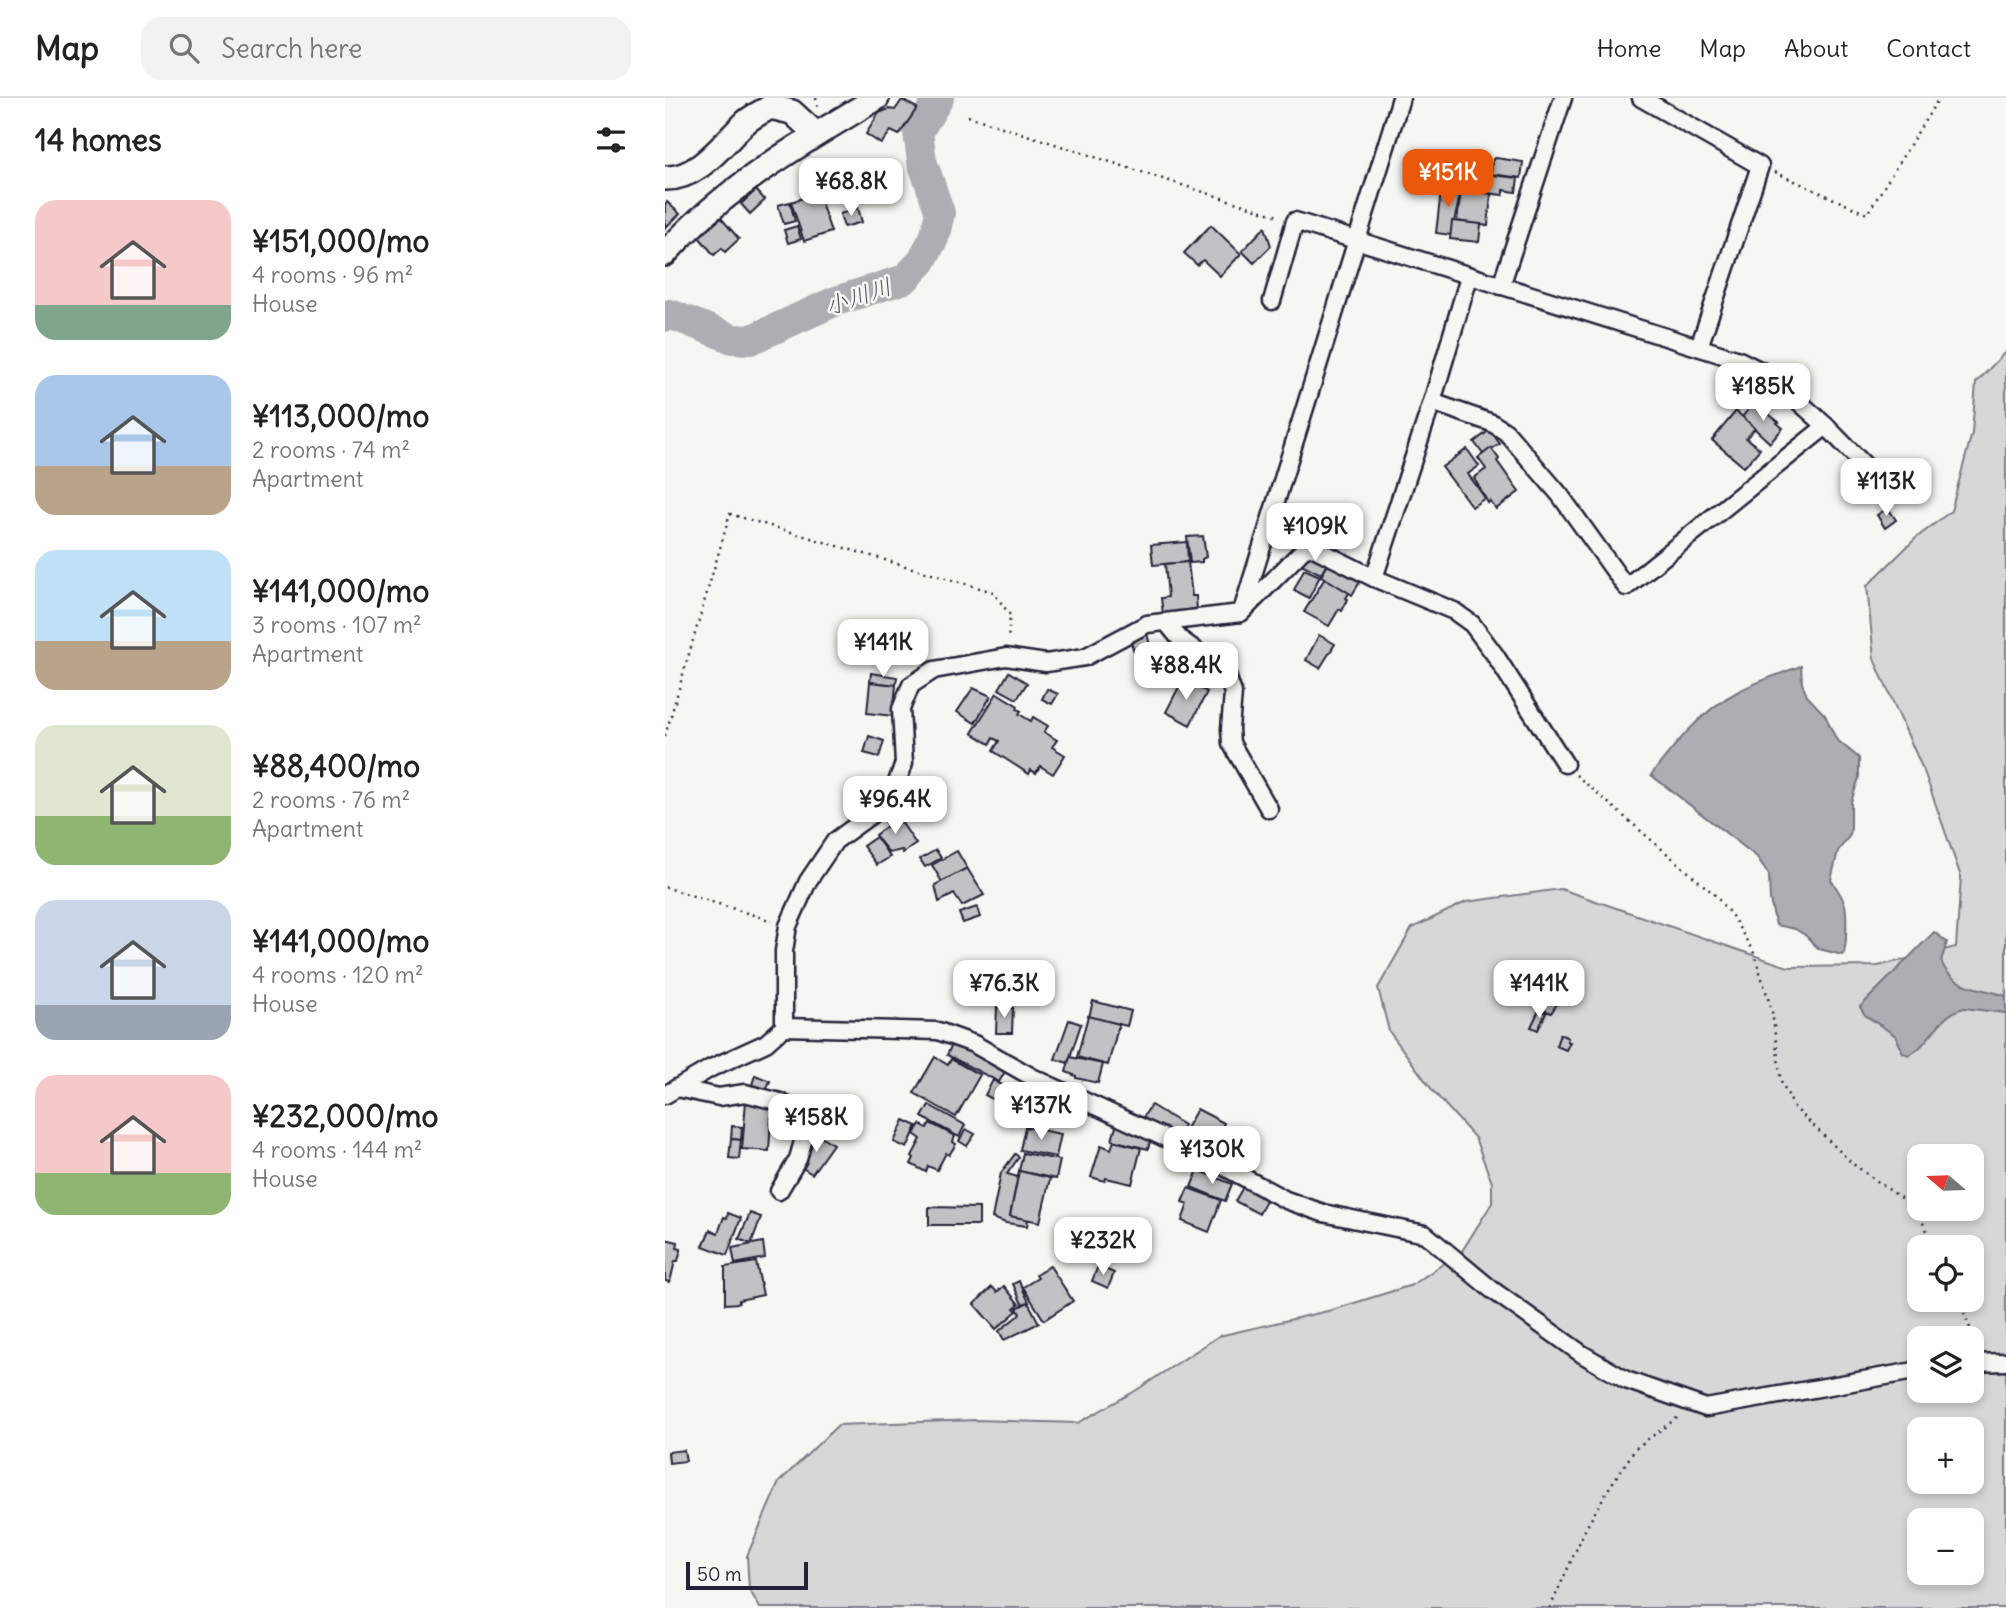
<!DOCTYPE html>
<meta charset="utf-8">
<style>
body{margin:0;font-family:Delius,"Klee One",sans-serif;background:#f2f2f2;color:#222;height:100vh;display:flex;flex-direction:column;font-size:26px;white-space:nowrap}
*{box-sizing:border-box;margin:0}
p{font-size:23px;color:#767676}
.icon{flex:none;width:38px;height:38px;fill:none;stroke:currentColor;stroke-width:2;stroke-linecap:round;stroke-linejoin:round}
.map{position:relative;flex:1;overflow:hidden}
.sheet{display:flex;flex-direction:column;background:#fff;width:665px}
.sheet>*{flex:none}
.needle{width:46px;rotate:289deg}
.buttons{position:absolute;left:1242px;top:1046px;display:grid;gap:14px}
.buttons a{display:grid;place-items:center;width:77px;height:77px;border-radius:14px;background:#fff;box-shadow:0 4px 10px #0003;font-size:35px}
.scale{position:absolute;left:21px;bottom:18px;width:122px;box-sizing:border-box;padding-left:7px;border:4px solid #22223b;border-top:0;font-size:19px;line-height:24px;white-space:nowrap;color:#22223b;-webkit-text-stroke:5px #f6f6f2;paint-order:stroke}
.price{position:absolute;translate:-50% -60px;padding:0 16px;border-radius:14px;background:#fff;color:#222;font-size:23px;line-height:46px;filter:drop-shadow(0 2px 4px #0008)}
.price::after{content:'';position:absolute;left:50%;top:42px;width:21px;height:16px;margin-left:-10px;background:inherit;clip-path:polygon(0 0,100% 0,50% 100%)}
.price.selected{background:#ea580c;color:#fff}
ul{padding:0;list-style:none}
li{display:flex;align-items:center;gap:21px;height:175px;padding:0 35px}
li span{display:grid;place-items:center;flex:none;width:196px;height:140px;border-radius:21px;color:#555}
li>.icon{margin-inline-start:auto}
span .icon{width:84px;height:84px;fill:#fffc;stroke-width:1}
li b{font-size:30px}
h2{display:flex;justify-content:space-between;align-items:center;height:84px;padding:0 35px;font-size:30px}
header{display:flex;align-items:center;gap:42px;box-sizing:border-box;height:98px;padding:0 35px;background:#fff;border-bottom:2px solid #e0e0e0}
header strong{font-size:33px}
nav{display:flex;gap:38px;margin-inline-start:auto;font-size:24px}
.search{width:490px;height:63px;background:#f2f2f2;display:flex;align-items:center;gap:18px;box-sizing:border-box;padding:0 24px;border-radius:21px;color:#767676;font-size:26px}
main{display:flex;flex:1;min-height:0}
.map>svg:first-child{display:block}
.green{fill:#d7d7d7;stroke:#7c7c89;stroke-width:2;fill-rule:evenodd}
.water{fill:#adadb3;stroke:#757583;stroke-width:2}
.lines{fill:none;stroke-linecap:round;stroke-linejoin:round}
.river{stroke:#adadb3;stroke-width:30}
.building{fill:#c2c2c4;stroke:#22223b;stroke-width:2}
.minor-casing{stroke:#22223b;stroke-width:21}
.secondary-casing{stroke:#22223b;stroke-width:28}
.path{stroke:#22223b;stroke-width:2.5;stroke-dasharray:2 5;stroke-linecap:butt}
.minor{stroke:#f6f6f2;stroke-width:16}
.secondary{stroke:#f6f6f2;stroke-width:23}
.labels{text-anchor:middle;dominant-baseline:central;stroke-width:5;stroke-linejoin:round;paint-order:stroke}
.water-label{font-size:23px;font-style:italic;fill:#535365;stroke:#f6f6f2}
</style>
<header>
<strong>Map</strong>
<div class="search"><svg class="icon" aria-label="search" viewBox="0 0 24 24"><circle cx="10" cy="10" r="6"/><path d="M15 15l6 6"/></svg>Search here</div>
<nav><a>Home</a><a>Map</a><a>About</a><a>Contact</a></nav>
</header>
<main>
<section class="sheet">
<h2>14 homes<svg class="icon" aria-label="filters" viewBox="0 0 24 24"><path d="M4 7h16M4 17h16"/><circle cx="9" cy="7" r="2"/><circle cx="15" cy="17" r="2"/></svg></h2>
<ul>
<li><span style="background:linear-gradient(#f6c9c9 75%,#7fa58c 0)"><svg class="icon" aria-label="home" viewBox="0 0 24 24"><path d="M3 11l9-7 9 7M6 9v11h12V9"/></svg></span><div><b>¥151,000/mo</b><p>4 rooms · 96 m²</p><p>House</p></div></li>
<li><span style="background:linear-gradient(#a9c7e8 65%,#b9a48a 0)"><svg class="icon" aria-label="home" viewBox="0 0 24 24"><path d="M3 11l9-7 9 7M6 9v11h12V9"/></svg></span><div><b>¥113,000/mo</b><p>2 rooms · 74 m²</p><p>Apartment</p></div></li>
<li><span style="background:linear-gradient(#bfe0f5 65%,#b9a48a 0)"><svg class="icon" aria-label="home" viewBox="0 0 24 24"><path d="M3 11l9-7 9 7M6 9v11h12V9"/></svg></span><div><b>¥141,000/mo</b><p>3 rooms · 107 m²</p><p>Apartment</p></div></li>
<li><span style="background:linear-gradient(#dfe7d0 65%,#8fb573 0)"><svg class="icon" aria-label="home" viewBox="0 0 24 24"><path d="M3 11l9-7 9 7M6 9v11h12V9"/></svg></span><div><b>¥88,400/mo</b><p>2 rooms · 76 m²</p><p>Apartment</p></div></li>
<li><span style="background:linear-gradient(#c9d6e8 75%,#9aa5b1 0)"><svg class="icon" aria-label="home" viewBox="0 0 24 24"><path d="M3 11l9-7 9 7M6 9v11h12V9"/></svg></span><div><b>¥141,000/mo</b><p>4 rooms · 120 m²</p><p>House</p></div></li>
<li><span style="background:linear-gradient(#f6c9c9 70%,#8fb573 0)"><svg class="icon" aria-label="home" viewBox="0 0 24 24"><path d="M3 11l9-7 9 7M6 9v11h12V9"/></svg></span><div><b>¥232,000/mo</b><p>4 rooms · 144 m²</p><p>House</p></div></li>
</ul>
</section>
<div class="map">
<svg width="1341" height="1510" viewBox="0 0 1341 1510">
<rect width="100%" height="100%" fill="#f6f6f2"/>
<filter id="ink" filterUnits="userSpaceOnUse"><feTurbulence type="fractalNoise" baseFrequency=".0143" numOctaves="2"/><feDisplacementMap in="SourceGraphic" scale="14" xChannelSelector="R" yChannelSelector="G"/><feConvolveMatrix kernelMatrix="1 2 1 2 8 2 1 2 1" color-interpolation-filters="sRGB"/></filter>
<g filter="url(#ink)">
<!-- green -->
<path class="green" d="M1341,253v1257h-1246l-11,-19 -2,-33 32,-74 59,-57 138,-5 102,3 57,-32 84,-55 113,-26 80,-25 50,-34 30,-48v-20l-17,-45 -42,-47 -44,-60 -11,-43 34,-60 54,-26 95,-13 227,78 90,-1 78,-19 5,-70 -36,-103 -51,-115 -7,-73 49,-48 35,-27 21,-78 4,-50zM1255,1059h52v52h-52zM1255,1150h52v52h-52zM1255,1241h52v52h-52zM1255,1332h52v52h-52zM1255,1423h52v52h-52z"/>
<!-- water -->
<g class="water">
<path d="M1136,568l1,17 5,13 18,19 11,24 23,19v20l-8,24v26l-1,7 -12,16 -7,29c5,7 12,17 14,25 2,9 2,43 -2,50l-24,-6 -14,-14 -10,-6 -19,-4 -6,-25 -1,-25 -12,-18 -106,-82c25,-32 51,-65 88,-84 19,-10 41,-17 62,-25z"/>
<path d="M1269,834l13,10 -6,19c11,29 41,26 65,35v17l-42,-5c-27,7 -34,37 -55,47l-6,-2 -7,-17 -31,-21 -5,-8z"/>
</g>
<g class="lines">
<!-- river -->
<path class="river" d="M0,219l5,-3 63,25 17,1 86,-39 69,-22 16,-17 13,-24 6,-25 -18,-52 -4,-29 21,-34"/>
</g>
<!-- building -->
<g class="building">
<path d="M237,2l15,8 -18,27 -8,-4 -10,13 -15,-10 13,-21 10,-4 6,1z"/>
<path d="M831,60l27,4 -2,16 -30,-4 2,-15z"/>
<path d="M801,74l52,6 -2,14 -13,-2v5l-39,-5z"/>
<path d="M193,82l4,13 -18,7v-3l-4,1 -2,-7 3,-1 -1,-4z"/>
<path d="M777,85l12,1v6l7,1 -10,44 -15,-2z"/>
<path d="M91,92l9,10 -15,14 -9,-10z"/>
<path d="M799,92l27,4 -3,32 -31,-5 4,-30z"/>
<path d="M153,95l13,39 -27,9 -13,-39z"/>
<path d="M2,104l13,12 -15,14v-24z"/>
<path d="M125,104l5,19 -11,3 -6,-19z"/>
<path d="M193,110l4,14 -18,5 -4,-13z"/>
<path d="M56,120l18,21 -14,13 -3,-4 -8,7 -15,-18z"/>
<path d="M787,123l29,3 -2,18 -29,-3z"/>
<path d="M546,127l30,29 -21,22 -17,-16 -6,5 -13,-12z"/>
<path d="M132,128l4,13 -13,4 -4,-13z"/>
<path d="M600,129l6,19 -17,17 -12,-12z"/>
<path d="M1107,289l18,15 -5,5 -17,-16z"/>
<path d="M1089,305l25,19 -2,1 6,5 -13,15 -28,-26z"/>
<path d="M1071,313l19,17 -9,10 14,11 -16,18 -32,-27z"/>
<path d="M825,332l10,14 -17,10 -9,-12z"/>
<path d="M826,350l8,11 -2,2 22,31 -23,17 -6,-8 -2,2 -14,-25 12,-9 -8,-11z"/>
<path d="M802,351l12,17 -11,8 17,24 -13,9 -30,-40z"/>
<path d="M1223,410l8,12 -11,8 -8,-13z"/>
<path d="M538,438l3,21 -4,2v3l-12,1 -3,-26z"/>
<path d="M522,444l1,20 -35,3 -2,-20z"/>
<path d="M645,455l18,9 -7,12 -20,-10z"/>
<path d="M523,464l4,34h4l1,15 -34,3 -2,-16 7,-1 -3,-33z"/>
<path d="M664,465l31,19 -8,13 -31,-19z"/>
<path d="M639,471l16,7 -11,22 -15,-8z"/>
<path d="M660,480l24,15 -3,5 2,1 -6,12 -3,-2 -10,17 -25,-14z"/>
<path d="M482,536l6,21 -13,4 -2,-6 -3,1 -5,-14z"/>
<path d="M654,537l16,9 -15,24 -14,-8z"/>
<path d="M521,558l16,9 -1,2 10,6 -9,16 -27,-13 3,-5 -7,-3 4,-8 8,1z"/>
<path d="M344,574l18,11 -10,16 -18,-10z"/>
<path d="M206,575l26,4 -1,8 -26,-3z"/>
<path d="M518,581l24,13 -17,33 -24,-13z"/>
<path d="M205,584l26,3 -3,31 -26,-3z"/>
<path d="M308,590l18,8 -16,27 -18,-11z"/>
<path d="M382,591l11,5 -6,10 -10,-5z"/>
<path d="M332,595l21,13 -1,3 4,2 -2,3 12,7 2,-4 15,9 -4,6 13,8 -5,7 13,8 -12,19 -13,-8 -4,7 -5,-3 -2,4 -36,-23 6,-10 -6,-3 -3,6 -18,-11z"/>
<path d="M204,638l15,5 -5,16 -15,-4z"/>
<path d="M230,715l21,31 -13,9 -1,-3 -13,3 -14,-18 12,-9 -3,-5z"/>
<path d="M211,739l14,20 -13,8 -14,-19z"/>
<path d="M271,752l5,8 -16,9 -5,-8z"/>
<path d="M292,753l10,17 -25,14 -10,-17z"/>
<path d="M302,770l17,27 -22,11 -8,-12 -15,8 -4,-17z"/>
<path d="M312,809l3,10 -17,6 -4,-10z"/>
<path d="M885,892l11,8 -10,15 -13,-5z"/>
<path d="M428,903l38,10 -4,15 -38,-9z"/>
<path d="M332,909l16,1 -1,25h-16z"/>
<path d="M874,912l7,3 -8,17 -7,-3z"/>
<path d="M423,918l31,8 -11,41 -31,-8z"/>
<path d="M404,922l12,4 -13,39 -13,-4z"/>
<path d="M895,936l8,4 -1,3 3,1 -4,8 -10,-4z"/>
<path d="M288,944l53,28 -7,12 -52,-27z"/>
<path d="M270,959l13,8 3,-6 29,16 -24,42 -42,-24z"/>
<path d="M405,959l33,7 -5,19 -22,-5v-2l-10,-4z"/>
<path d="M90,977l15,6 -5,12 -14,-5z"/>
<path d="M328,982l11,6 -8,15 -11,-6z"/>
<path d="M81,1003l32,2 -1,16 -6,-1 -2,33 -27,-2z"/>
<path d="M264,1007l36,20 -6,12 -37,-20z"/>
<path d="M486,1007l33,20 -6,11 -36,-17z"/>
<path d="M532,1011l27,14 -12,23 -28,-14z"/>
<path d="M239,1022l13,6 -10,22 -13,-6z"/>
<path d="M265,1025l25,13 -2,6 3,2 -7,11 -3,-2 -9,17 -9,-4 -2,6 -15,-8 3,-6 -2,-2 9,-17 -7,-5 6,-10 7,4z"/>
<path d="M452,1025l35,12 -4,14 -36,-9z"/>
<path d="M67,1028l10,1 -1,13 -10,-1z"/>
<path d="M360,1029l36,7 -5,23 -36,-7z"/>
<path d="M301,1031l9,5 -8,12 -8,-5z"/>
<path d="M154,1037l14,9 -21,30 -14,-9z"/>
<path d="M66,1041l10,1 -2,19 -10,-1z"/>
<path d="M449,1043l27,7 -9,36 -26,-6 -1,3 -14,-4 10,-32 10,4z"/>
<path d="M358,1055l37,7 -4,19 -37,-8z"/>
<path d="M350,1056l4,3 -12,17 11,3 -8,39 18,3 -1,7 -21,-3 -14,-5 9,-45z"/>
<path d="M533,1072l34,14 -7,17 -34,-14z"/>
<path d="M354,1073l31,7 -10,44 -30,-6z"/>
<path d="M578,1089l23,13 -7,14 -24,-13z"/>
<path d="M523,1090l33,12 -12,32 -27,-11 6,-17 -6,-2z"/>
<path d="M264,1109l50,1v17h-50z"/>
<path d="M63,1115l13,5 -14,37 -24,-9 7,-16 8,3 6,-16 3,1z"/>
<path d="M85,1115l11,4 -10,27 -12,-5z"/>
<path d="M0,1141l13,3 -1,6 4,1 -3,12h-3l-5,21 -5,-1z"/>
<path d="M98,1144l2,16 -30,6 -3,-16z"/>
<path d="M91,1164l7,33 -24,5v3l-14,1v-37z"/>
<path d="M385,1168l23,35 -29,19 -21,-33 15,-9 -2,-3z"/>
<path d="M433,1168l16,7 -6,15 -16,-7z"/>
<path d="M354,1183l10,21 -7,2 -9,-20z"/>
<path d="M339,1188l15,18 -5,4 3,3 -21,18 -22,-25 18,-17 5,5z"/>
<path d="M363,1204l11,21 -35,17 -5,-9 21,-17 -3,-6z"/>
<path d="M19,1352l2,11 -17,2 -1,-11z"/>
</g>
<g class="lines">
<defs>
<g id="minor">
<path d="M976,0l119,68 -61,181"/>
<path d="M836,188l62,-188"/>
<path d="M607,203l23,-80 444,139 30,15 57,51 52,53"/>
<path d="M767,304l60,21 14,9 54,63 66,92 200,-161"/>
<path d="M709,480l58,-176 37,-125"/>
<path d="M577,513l159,-513"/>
<path d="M501,524l14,17 46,33 7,21 -3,36 1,14 38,66"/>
<path d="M119,929v-76l4,-25 20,-45 27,-40 55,-40 14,-38 -3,-54 10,-24 23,-15 72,-13 40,6 39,-6 62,-33 94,-11 67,-68 66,33 80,33 18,13 23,31 70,109"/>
<path d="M12,990l42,9 26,-4 35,9 19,10 10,8 -11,39 -19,32"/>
<path d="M0,997l46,-27 55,-25 18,-16 154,4 36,13 58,33 170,78 84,45 37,13 102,21 66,55 91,65 44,26 80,28 214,-38"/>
<path d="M1307,1265l34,-1"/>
</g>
<g id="secondary">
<path d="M0,80c34,1 58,-35 81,-56 7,-6 16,-10 24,-15l22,5 24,22"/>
<path d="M0,156c56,-64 139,-113 212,-156"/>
</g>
</defs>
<!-- minor casing -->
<use href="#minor" class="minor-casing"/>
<!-- secondary casing -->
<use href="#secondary" class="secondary-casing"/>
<!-- path -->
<g class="path">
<path d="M151,0l2,11"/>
<path d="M303,18l313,101"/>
<path d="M1110,74l92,42 72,-116"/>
<path d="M0,638l65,-222 263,78 17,23 -2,25"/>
<path d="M911,677l139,120 17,21 22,37 18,58 9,70 13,26 59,57 52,37 18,22 12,25"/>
<path d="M0,789l107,34"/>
<path d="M1294,1202l18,46"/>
<path d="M885,1510l35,-78 22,-39 29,-43 45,-33"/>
</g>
<!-- minor -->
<use href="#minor" class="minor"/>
<!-- secondary -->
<use href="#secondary" class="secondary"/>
</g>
</g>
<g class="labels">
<!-- water labels -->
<g class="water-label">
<text transform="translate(193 198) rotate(-19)">小川川</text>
</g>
</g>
</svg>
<div class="buttons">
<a><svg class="needle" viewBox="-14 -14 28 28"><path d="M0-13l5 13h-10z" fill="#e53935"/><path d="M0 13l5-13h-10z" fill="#767676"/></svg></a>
<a><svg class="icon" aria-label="locate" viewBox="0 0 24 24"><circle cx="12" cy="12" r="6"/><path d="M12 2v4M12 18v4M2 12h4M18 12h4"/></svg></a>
<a><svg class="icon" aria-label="layers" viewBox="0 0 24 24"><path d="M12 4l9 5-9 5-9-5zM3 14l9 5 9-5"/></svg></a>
<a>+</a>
<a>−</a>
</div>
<div class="scale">50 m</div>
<b class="price selected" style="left:783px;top:111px">¥151K</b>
<b class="price" style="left:186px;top:120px">¥68.8K</b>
<b class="price" style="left:1098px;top:325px">¥185K</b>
<b class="price" style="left:1221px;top:420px">¥113K</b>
<b class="price" style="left:650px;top:465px">¥109K</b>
<b class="price" style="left:218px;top:581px">¥141K</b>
<b class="price" style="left:521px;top:604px">¥88.4K</b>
<b class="price" style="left:230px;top:738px">¥96.4K</b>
<b class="price" style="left:339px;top:922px">¥76.3K</b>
<b class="price" style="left:874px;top:922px">¥141K</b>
<b class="price" style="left:376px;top:1044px">¥137K</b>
<b class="price" style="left:151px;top:1056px">¥158K</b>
<b class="price" style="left:547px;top:1088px">¥130K</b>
<b class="price" style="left:438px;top:1179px">¥232K</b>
</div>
</main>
